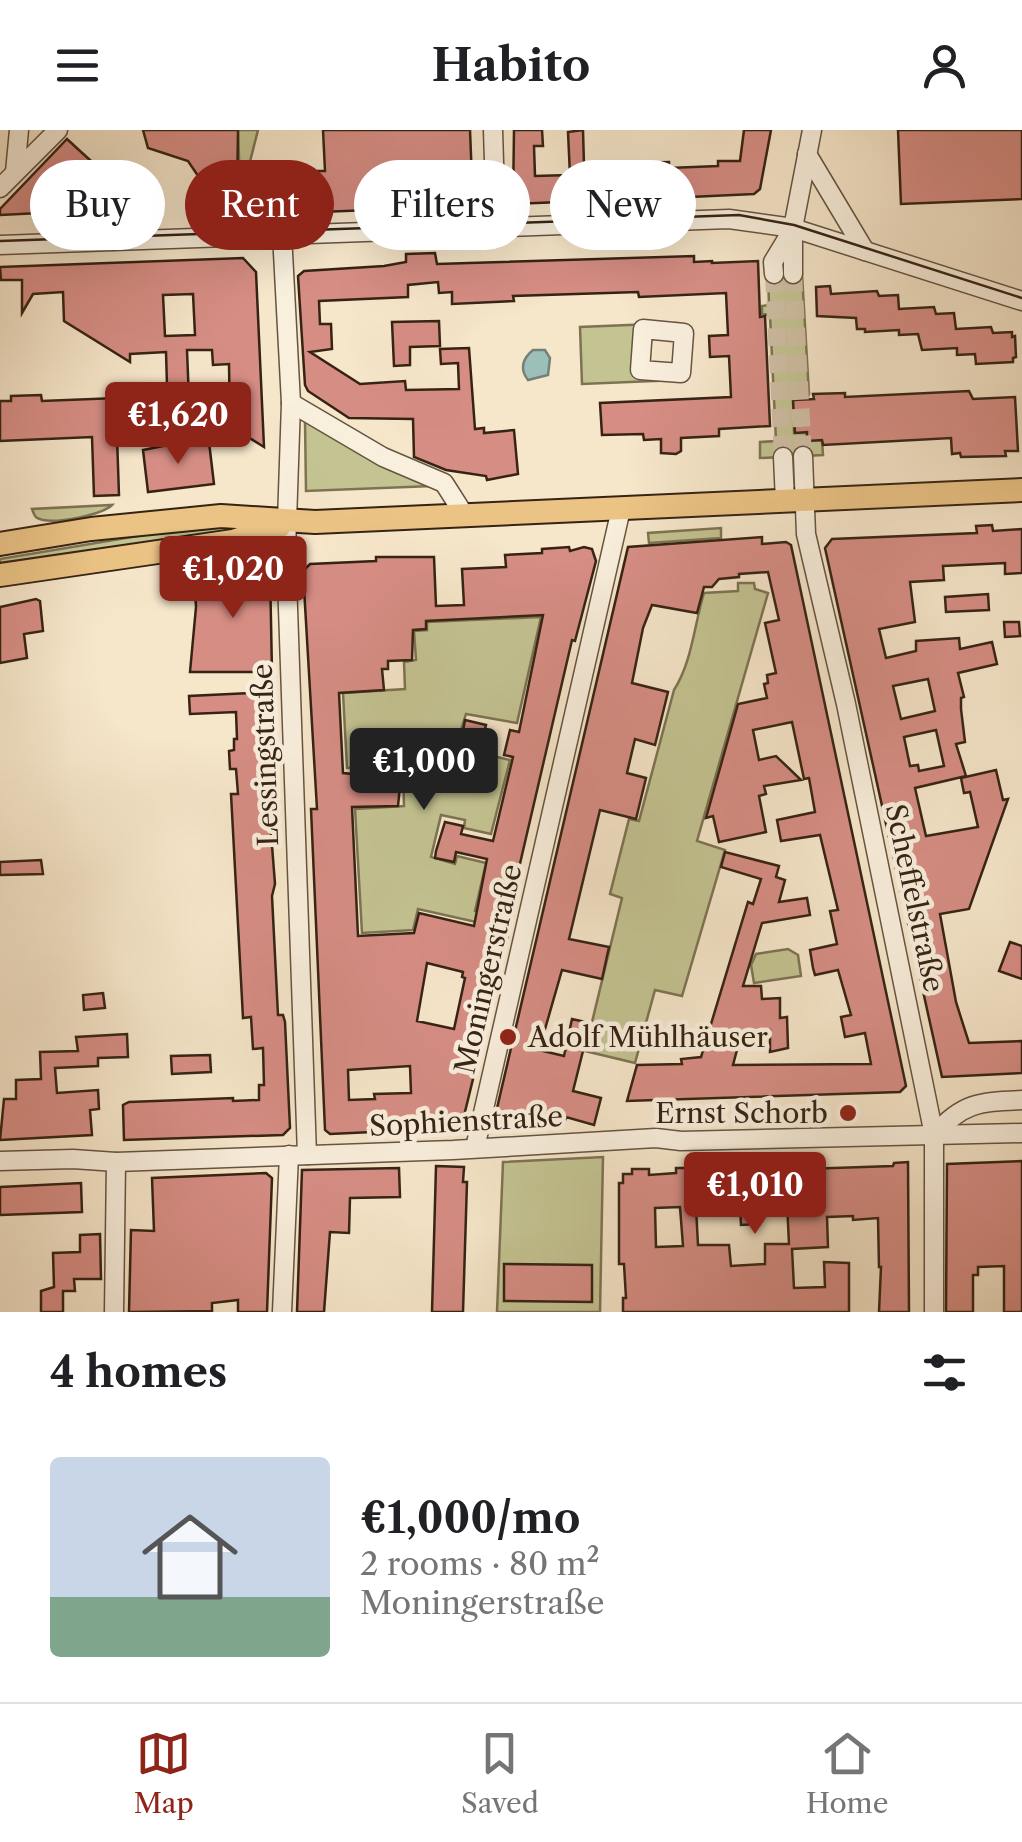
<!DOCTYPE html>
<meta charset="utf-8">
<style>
body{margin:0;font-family:"Libre Caslon Text",serif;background:#f2f2f2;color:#202124;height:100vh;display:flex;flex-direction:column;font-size:38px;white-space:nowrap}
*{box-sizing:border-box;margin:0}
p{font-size:32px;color:#757577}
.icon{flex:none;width:55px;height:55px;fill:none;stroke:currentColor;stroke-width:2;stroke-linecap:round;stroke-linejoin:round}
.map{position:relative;height:1182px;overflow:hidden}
.panel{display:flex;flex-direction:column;background:#fff;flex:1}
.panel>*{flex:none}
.hud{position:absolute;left:30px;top:30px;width:962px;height:90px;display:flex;gap:20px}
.price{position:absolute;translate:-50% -85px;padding:0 22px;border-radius:10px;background:#8f2418;color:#fff;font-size:32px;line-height:65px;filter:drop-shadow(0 2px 5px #0008)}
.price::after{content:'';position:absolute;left:50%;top:60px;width:30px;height:22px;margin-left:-15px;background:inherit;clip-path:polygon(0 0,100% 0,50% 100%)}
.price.selected{background:#222;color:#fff}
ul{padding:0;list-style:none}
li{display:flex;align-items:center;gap:30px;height:250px;padding:0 50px}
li+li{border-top:2px solid #e0e0e0}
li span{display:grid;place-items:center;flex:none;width:280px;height:200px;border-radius:10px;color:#555}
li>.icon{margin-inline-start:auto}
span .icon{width:120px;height:120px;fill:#fffc;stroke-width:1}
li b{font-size:42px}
h2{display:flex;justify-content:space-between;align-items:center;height:120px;padding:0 50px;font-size:42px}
.tag{padding:0 35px;border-radius:45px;background:#fff;box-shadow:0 10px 40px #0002;font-size:35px;line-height:90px}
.tag.selected{background:#8f2418;color:#fff}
header{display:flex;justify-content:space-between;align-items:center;height:130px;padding:0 50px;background:#fff;font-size:45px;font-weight:800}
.dock{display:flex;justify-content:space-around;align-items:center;height:140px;border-top:2px solid #e0e0e0;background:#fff;font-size:28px;color:#757577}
.dock a{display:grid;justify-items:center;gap:5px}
.dock .selected{color:#8f2418}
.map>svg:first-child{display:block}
.green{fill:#c4c392;stroke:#7d7353;stroke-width:2.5}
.water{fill:#9dbfb9;stroke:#748177;stroke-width:2.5}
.building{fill:#d68d84;stroke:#362314;stroke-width:2.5;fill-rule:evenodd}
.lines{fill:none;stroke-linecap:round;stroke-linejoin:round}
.minor-tunnel{stroke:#d0bfa6;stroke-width:18;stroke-dasharray:18 9;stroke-linecap:butt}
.minor-casing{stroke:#665442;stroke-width:21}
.major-casing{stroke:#362314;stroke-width:26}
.minor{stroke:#f9efdd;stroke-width:18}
.major{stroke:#ebc385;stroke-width:22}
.tram{stroke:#362314;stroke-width:2.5}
.poi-dot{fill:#8f2418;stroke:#f9efdd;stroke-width:4}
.labels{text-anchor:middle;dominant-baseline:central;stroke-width:9;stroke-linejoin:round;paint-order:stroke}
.street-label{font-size:28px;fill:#362314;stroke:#f9efdd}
.poi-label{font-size:28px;fill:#362314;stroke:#f9efdd;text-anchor:start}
</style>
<header><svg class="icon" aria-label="menu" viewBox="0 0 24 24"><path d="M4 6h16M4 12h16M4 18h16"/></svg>Habito<svg class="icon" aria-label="person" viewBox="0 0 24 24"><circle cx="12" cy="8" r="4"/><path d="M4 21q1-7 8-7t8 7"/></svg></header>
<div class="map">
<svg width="1022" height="1182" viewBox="0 0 1022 1182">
<rect width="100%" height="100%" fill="#f6e6ca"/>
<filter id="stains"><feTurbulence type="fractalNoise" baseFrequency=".002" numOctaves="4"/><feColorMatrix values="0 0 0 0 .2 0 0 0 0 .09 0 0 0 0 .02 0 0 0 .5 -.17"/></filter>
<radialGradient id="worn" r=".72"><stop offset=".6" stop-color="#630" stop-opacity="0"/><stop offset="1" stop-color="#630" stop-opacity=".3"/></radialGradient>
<!-- green -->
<g class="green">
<path d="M238,0h20l-16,63 -2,-7z"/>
<path d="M802,144l7,120 -2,5 -14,1 1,33h13v8l15,-1 1,15 -63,3v-16l16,-1 -6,-126 -8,-1v-8l7,-1 -1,-30z"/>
<path d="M677,193v9l-34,-2 -3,40 39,10 -97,4 -2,-57z"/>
<path d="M305,291l86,48 42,17 -127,5z"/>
<path d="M112,375c-10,10 -54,18 -69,15 -9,-2 -8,-4 -11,-11z"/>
<path d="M231,395l3,5 -234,36v-7l156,-26z"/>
<path d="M721,398v10l-72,5 -1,-10z"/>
<path d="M738,453h16l1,6 13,4 -71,248 28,9 -43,146 -27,-6 -20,73 -50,-12 37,-153 -12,-4 19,-75 10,2 35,-131c18,-28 20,-64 30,-97l34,-2z"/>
<path d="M541,487l-24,106 -51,-9 -13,42 24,7 3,-10 30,7 -19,74 -27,-6 1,-8 -24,-5 -10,42 24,7 2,-8 29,7 -11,48 3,1 -2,10 -58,-13 -5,21 -51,3 -7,-124 49,-3 -1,-40 -56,2 -4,-75 62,-4 -1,-27 12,-2 -2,-29 13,-1v-8z"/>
<path d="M788,819l10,6 3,21 -47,7 -3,-18 5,-11z"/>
<path d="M603,1027l-3,155h-103l6,-150z"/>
</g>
<!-- water -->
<path class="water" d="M533,220h12l5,8 -2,17 -20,5c-9,-11 -5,-22 5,-30z"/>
<!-- building -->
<g class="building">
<path d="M143,0h95l-1,66 -12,9 -10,-4 -27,-40 -40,-13z"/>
<path d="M323,0h147l3,76 -153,6 -2,-41h7z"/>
<path d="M514,0h28l1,16h-9l1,30 35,-1 -2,-43 15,-2 2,71 -72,3z"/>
<path d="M744,0h27l-11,59 -6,5 -128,6 -1,-31h8l-1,-6 37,-1v6l49,-2v-5h22z"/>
<path d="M898,0h124v69l-121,5z"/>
<path d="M67,9l13,12 63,57 -143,7v-6z"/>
<path d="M435,123l2,11 257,-8v6l18,-1v2l46,-2 2,56 5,-1 5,110 -51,3v7l-38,2v13l-5,3 -15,-1v-14l-17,1 -1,-6 -41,1 -2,-32 131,-6 -2,-41 -19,1 -1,-21 19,-1 -2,-42 -87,4 -1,-5 -125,4 1,5 -62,3v-12l-13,1 -1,-11 -30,3v12l-89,4 1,23h11l1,25 -22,3 50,32 45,-3 1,9 53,-1 -1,-26 -17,1 -1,-15 29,-1 6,81 9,-1v5l30,-3 4,44 -31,6 -1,-4 -40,-6 -32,-13 -1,-38 -64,-1 -41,-27 -3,-6 -7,-109 6,-5 80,-5 22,-4v-8z"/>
<path d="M243,128l13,14 8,175 -34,-21 -1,-62 -16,1 -1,-15h-25l2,50 -22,-14 -1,-34 -36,2v8l-66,-41 -1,-29 -30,2 -11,19v-33h-21l-1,-13zM193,164l2,41 -30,1 -2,-41z"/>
<path d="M830,156l1,8 46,-3 2,5 19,-1 1,14 35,-2 2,7 18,-1 2,16 35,-2 2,6 19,-1v5l3,-1 1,21 -3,1v4l-37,2 -1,-10 -18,1v-7l-35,2 -4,-16 -19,1v-5l-34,2v-3h-8l-1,-11 -39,-2 -1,-29z"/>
<path d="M439,191l1,25 -30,1v18l-16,1 -2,-44z"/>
<path d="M969,261l4,8 42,-2 3,54h-13l1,5 -45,1 -1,-4 -8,1 -1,-16 -128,7 -1,-5 -15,1v-9l-12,1 -2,-33 21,-1 -1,-5 32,-1v4z"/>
<path d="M41,265l1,6 75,-3 1,11h8l1,15h-9l-1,13 2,58 -25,1 -2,-59 -92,4v-40h11v-5z"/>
<path d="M209,312l5,42 -66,8 -5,-42 25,-5z"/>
<path d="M992,395l1,6 29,-2v44l-17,1v-11l-62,3 1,14 -34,2 5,40 -36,7 7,29 30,-7v-10l43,-3 1,11 32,-7 5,22 -39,9 6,24 -3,1v11l4,33 -9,2 10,32 -51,12 11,48 52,-9 -8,-35 -6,1 -3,-15 35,-8 7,30 5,-1 -39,110 -29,5 16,88 13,41 53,-2v32l-80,4 -117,-529 7,-9 145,-6 -1,-7zM928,549l7,32 -34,8 -8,-33zM936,600l8,36 -25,5 -1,-6 -8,1 -6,-29z"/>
<path d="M762,407v7l24,-2 5,3 115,541 -6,6 -273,9 10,-36 45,-1 -1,-5 20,-2 47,-155 5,2 8,-25 -40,-12 4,-15 54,14 -3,11 9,3 -6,22 28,-4 3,17 -48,8 -19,63h18l1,13 18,-1v20l7,-1 1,31 -18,4v-22l-28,1 -9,34 138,-1 -6,-31 -20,4 -4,-20 10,-2 -13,-45 -23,5 -2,-7 -3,-18 27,-6 -7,-33 8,-1 -18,-75 -39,6 -4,-21 38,-8 -6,-34 -5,1 -12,-57 -39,8 6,30 17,-4 25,24 -37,6 2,8 -7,2 7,36 -47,10 -6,-26 -7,2 32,-114 29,-6 -3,-14 4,-1 -1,-8 9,-2 -11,-50 14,-3 -11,-48 -29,2v3l-20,2 -7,8h-8l-7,26 -45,-8 -9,23 -11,55 36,9 -13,53 -20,-6 -8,34 19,5 -10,41 -36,-9 -31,129 40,8 -7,32 -40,-9 -23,80 25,6 8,-37 18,4 -17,68 28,7 -7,27 -28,-8 -2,7 -65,2 -5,-5 134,-574z"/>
<path d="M569,417l1,4 14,-4 8,2 4,12 -21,80 -3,-1 -60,258 5,1 -55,225 -4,4 -128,6 -5,-4 -14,-321h6l-14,-238 7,-7 66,-3v-4h58l2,49 28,-1 -2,-36 44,-2 -1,-12 37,-2v-4zM543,485l-24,117 -9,-2 -6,25 9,2 -20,84 -32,-7 2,-8 -18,-4 -9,29 -1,7 19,4 2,-10 31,7 -13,67 -55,-13 -5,20 -56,3 -6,-129 46,-1 2,-20 -4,-17 -6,-1h-14l1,8 -34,-3 -4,-80 45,-3 -2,-21h6v-8l24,-1 1,-30 13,-1v-8zM427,833l36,9 -1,5 3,1 -11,51 -37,-8zM410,936l1,27 -37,1 1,5 -26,1 -1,-30z"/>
<path d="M263,436l7,5 2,101h-82l6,-65 -2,-34z"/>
<path d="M988,464l1,16 -43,2 -1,-15z"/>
<path d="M36,469l4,2 3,30 -19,3 3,24 -27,5v-56z"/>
<path d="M1004,492h15l1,14 -15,1z"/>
<path d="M273,562l2,53h-5l2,62h-3l6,77 -3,12 6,119h5l2,7 5,106 -7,7 -159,5 -1,-35 6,-3 104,-4v3l26,-1v-15h5l-1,-37 -10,1 -2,-32 -8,1 -12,-224h7l-2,-25h-6l-1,-18 5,-1v-11h3l-1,-27 -46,2 -1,-18z"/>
<path d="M465,590l21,5 -9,37 -19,-4z"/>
<path d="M41,730l2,14 -43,1v-13z"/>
<path d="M1010,812l12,4v33l-23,-8z"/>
<path d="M103,863l2,15 -21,2 -1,-15z"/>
<path d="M127,904l1,23 -30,1v8l-43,2 2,25 41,-3 1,19 -9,1 2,25 -92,5 4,-41h12v-19l25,-1 -1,-27 38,-1 -2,-14z"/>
<path d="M210,925l1,17 -39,2 -1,-18z"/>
<path d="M1022,1031v151h-18v-46l-26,1v8h-5v37h-27l1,-148z"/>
<path d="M908,1032l1,150h-30l2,-45h-2l-1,-49 -25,2v-4l-26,1 1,30 -36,2 2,39 31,-1 -1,-25 25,1v49h-226v-14h3l-2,-34h-5v-81h4v-9h9v-5h17v6l27,-2v-5h16v5l36,-1v-5l24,-1v5l38,-1v-6h14v5l89,-3 1,-3zM787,1073l2,41h-24v20l-34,2 -2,-21h-31l-2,-38 44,-2 1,20 16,-1 -1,-20zM680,1077l3,39 -27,1 -1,-39z"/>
<path d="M436,1036l28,1 -1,15h4l-4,130h-31z"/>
<path d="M399,1038l1,29 -50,1 -1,35 -19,-1 -6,80h-27l5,-142z"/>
<path d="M266,1043l6,5 -5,134h-29v-12l-26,3v8l-83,1 2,-82 23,1 -2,-53z"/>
<path d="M81,1053l1,29 -82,3v-28z"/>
<path d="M100,1104l1,45h-27l1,12h-12v21h-22v-21l13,-4 -1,-34 27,-1v-17z"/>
<path d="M504,1134l88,1v37l-88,-1z"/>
</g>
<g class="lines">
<!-- minor-tunnel -->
<g class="minor-tunnel">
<path d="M774,144l9,183"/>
<path d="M793,144l10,182"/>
</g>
<defs>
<g id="minor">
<path d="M493,0l3,96"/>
<path d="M807,24l58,97"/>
<path d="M15,42l4,-42"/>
<path d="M0,58l58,-58"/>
<path d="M282,104l9,169 -5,148 21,604"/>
<path d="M0,115l729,-26 64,9 229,73"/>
<path d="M774,144l-1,-12 20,-33"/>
<path d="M793,144v-46l19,-98"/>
<path d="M643,199l41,4 -3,40 -41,-3z"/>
<path d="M291,273l92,54 61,26 21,33"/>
<path d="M803,326l3,78 40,170 88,431v177"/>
<path d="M783,327l2,44"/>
<path d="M934,1005c29,-33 46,-33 88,-35"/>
<path d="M475,1018l146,-639"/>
<path d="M0,1031l73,-2 43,3 337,-12 203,-12 25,3 341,-8"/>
<path d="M114,1182l2,-150"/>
<path d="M282,1182l7,-157"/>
</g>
<g id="major">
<path d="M0,414l91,-15 130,-13 94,6 707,-32"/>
<path d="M0,445l233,-34 47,-15"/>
</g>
</defs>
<!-- minor casing -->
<use href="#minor" class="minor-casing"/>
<!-- major casing -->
<use href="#major" class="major-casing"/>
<!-- minor -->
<use href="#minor" class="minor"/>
<!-- major -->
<use href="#major" class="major"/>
<!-- tram -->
<path class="tram" d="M0,111l739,-26 55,10 228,73"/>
</g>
<!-- markers -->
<g class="poi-dot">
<circle cx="508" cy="907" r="10"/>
<circle cx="848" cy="983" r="10"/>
</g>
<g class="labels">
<!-- street labels -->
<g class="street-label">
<text transform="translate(265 625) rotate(-92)">Lessingstraße</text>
<text transform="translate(915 768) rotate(78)">Scheffelstraße</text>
<text transform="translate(488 839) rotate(-77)">Moningerstraße</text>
<text transform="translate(466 991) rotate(-3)">Sophienstraße</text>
</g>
<!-- poi labels -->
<g class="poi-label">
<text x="528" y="907">Adolf Mühlhäuser</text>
<text x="828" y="983" text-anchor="end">Ernst Schorb</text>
</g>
</g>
<rect width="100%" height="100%" filter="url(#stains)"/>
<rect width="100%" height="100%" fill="url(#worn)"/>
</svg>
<b class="price" style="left:178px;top:337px">€1,620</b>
<b class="price" style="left:233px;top:491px">€1,020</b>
<b class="price selected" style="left:424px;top:683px">€1,000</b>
<b class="price" style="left:755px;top:1107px">€1,010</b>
<div class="hud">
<a class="tag">Buy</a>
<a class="tag selected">Rent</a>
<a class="tag">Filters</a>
<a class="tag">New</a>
</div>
</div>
<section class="panel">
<h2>4 homes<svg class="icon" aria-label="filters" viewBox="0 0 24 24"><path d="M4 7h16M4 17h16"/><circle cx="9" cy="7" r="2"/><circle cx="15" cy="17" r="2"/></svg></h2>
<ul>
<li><span style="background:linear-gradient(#c9d6e8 70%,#7fa58c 0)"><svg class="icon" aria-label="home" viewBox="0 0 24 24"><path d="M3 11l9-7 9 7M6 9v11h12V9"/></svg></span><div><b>€1,000/mo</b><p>2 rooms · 80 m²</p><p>Moningerstraße</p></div></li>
</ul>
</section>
<nav class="dock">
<a class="selected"><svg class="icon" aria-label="map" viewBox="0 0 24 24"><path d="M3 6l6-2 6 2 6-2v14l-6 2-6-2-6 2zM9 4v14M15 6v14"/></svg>Map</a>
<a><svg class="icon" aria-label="saved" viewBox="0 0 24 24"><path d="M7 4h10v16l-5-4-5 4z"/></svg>Saved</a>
<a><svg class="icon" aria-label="home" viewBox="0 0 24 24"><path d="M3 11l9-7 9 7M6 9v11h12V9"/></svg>Home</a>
</nav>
